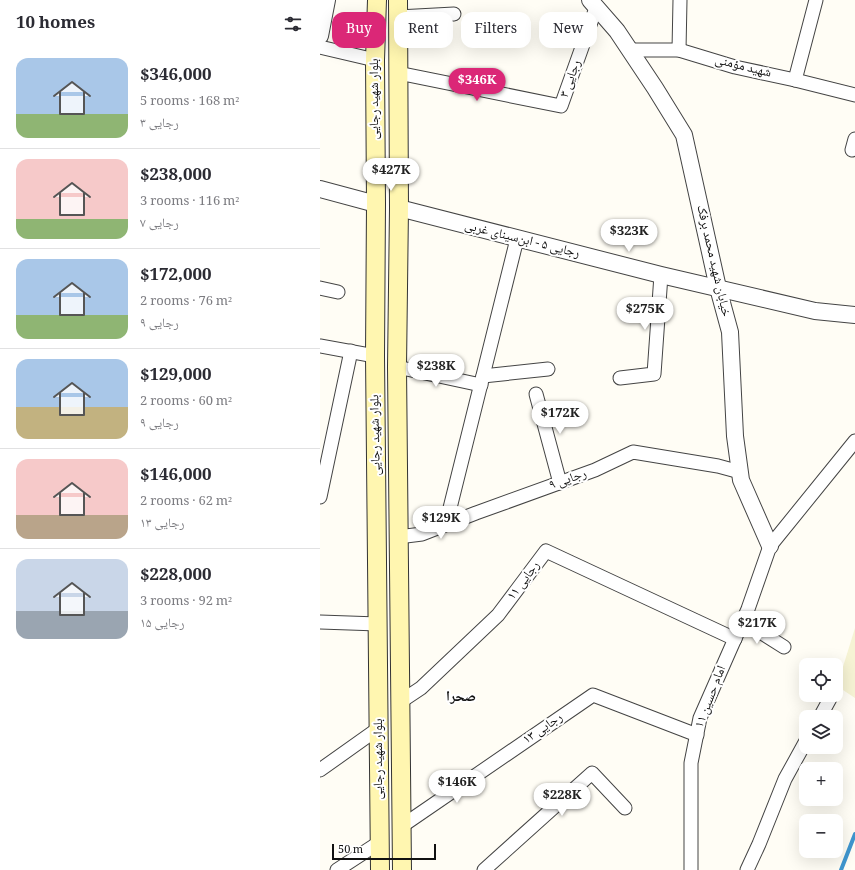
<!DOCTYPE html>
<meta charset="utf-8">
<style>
body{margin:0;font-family:Georgia,"Noto Naskh Arabic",serif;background:#f2f2f3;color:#2b2b33;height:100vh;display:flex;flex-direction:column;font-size:15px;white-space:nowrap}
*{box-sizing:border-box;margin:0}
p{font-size:13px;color:#7c7c81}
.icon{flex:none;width:22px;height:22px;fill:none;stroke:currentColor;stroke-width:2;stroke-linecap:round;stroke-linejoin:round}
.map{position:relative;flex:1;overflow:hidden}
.panel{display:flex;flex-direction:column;background:#fff;width:320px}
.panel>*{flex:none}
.banner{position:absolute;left:12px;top:12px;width:380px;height:36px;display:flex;gap:8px}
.tools{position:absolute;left:479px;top:658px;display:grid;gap:8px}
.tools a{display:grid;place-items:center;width:44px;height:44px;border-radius:8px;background:#fff;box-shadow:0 4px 16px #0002;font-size:20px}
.scale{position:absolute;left:12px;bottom:10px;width:104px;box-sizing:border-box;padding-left:4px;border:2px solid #111;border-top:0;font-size:11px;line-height:14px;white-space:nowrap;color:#111;-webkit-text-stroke:3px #fff;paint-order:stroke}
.price{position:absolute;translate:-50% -34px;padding:0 9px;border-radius:14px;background:#fff;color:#222;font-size:13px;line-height:26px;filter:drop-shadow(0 1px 2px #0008)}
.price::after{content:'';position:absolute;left:50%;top:24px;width:12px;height:9px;margin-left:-6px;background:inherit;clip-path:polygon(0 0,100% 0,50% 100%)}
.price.selected{background:#db2777;color:#fff}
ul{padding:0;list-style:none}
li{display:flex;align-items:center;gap:12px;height:100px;padding:0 16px}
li+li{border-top:1px solid #e1e1e2}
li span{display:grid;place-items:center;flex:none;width:112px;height:80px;border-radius:12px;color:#555}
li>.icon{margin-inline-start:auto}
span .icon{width:48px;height:48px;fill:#fffc;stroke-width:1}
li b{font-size:17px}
h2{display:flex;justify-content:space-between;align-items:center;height:48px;padding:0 16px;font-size:17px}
.chip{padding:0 14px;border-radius:12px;background:#fff;box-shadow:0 4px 16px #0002;font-size:14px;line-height:36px}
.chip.selected{background:#db2777;color:#fff}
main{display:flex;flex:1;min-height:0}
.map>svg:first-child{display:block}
.farmland{fill:#f6f3d4}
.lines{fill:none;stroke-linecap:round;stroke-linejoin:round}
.stream{stroke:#3f96cf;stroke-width:4}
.minor-casing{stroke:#444;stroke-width:15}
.tertiary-casing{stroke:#444;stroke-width:18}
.secondary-casing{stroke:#333;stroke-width:20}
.minor{stroke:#fff;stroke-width:13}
.tertiary{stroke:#fff;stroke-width:16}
.secondary{stroke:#fff6b0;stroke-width:18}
.labels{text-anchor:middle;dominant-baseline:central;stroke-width:4;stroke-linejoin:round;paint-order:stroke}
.street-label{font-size:13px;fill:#111;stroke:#fff}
.neighbourhood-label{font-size:14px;font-weight:bold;fill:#111;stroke:#fff}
</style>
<main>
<section class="panel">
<h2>10 homes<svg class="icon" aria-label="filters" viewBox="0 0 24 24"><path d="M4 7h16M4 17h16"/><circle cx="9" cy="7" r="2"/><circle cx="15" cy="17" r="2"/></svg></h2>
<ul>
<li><span style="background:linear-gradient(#a9c7e8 70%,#8fb573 0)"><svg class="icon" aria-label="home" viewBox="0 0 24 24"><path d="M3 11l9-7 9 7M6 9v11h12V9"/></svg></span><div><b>$346,000</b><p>5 rooms · 168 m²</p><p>رجایی ۳</p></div></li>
<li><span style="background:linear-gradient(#f6c9c9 75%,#8fb573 0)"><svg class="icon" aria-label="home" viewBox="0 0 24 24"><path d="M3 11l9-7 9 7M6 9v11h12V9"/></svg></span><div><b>$238,000</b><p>3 rooms · 116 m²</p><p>رجایی ۷</p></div></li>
<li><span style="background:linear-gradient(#a9c7e8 70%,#8fb573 0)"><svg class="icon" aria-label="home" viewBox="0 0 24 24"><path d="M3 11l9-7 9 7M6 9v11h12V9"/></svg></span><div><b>$172,000</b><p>2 rooms · 76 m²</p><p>رجایی ۹</p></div></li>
<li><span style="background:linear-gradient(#a9c7e8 60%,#c2b280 0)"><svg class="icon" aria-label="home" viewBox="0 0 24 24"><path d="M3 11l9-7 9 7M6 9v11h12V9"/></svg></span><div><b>$129,000</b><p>2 rooms · 60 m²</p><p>رجایی ۹</p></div></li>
<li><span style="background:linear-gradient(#f6c9c9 70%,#b9a48a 0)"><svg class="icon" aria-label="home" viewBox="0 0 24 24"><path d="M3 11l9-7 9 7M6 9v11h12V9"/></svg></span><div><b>$146,000</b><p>2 rooms · 62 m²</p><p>رجایی ۱۳</p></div></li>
<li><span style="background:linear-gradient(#c9d6e8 65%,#9aa5b1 0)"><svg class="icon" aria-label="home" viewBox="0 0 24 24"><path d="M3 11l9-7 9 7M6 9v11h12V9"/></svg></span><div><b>$228,000</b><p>3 rooms · 92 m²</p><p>رجایی ۱۵</p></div></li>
</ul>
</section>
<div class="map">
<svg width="535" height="870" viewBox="0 0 535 870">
<rect width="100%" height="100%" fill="#fffdf5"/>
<!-- farmland -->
<path class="farmland" d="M535,628v70l-18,-12z"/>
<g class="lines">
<!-- stream -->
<path class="stream" d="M521,870l14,-36"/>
<defs>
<g id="minor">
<path d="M78,17l56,-3"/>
<path d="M0,47l55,13"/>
<path d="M310,50h49l56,17 60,13 60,15"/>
<path d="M359,50l1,-50"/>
<path d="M78,73l163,33 35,-98"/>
<path d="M475,80l21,-80"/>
<path d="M532,150l3,-11"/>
<path d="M0,288l18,4"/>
<path d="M0,346l55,10"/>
<path d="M77,367l84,18"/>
<path d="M163,376l65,-7"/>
<path d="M300,378l34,-4 7,-99"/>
<path d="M216,394l24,89"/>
<path d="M0,497l31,-146"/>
<path d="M126,524l71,-285"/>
<path d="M78,537l24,-3 54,-21 119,-43 38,-18 85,14 22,6"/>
<path d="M423,621l41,26"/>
<path d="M0,622l58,2"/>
<path d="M80,702l21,-14 77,-73 48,-64 189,88"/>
<path d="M500,717l12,-22"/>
<path d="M0,770l59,-42"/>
<path d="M82,826l191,-131 104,40"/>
<path d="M17,870l43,-28"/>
<path d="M164,870l108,-97 33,35"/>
<path d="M371,870v-107l9,-45 48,-109 22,-63 85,-105"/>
<path d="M427,870l12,-26 26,-65 21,-38"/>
</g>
<g id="tertiary">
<path d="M270,0l27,31 38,57 29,47 34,153 12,44 5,104 6,44 29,66"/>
<path d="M0,36l7,-36"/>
<path d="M0,189l56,15"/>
<path d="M79,208l262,67 154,36 40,4"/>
</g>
<g id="secondary">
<path d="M57,0l-2,60 1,144 -1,152 5,514"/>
<path d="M78,0l1,208 -2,159 5,503"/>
</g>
</defs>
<!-- minor casing -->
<use href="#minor" class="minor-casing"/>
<!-- tertiary casing -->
<use href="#tertiary" class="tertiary-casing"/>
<!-- secondary casing -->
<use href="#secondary" class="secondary-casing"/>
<!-- minor -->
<use href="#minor" class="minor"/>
<!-- tertiary -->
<use href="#tertiary" class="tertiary"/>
<!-- secondary -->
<use href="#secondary" class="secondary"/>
</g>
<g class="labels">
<!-- street labels -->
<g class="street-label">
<text transform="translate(423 67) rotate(14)">شهید مؤمنی</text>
<text transform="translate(251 79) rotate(-70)">رجایی ۳</text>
<text transform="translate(55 99) rotate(-90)">بلوار شهید رجایی</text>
<text transform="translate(202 240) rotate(14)">رجایی ۵ - ابن‌سینای غربی</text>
<text transform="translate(393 261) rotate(77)">خیابان شهید محمد برفک</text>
<text transform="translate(56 435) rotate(-91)">بلوار شهید رجایی</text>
<text transform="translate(248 480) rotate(-19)">رجایی ۹</text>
<text transform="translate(204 581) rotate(-53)">رجایی ۱۱</text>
<text transform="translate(391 697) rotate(-69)">امام حسین ۱۱</text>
<text transform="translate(223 729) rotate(-34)">رجایی ۱۳</text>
<text transform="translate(59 759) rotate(-90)">بلوار شهید رجایی</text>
</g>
<!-- neighbourhood labels -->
<g class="neighbourhood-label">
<text x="141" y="698">صحرا</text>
</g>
</g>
</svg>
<div class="tools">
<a><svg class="icon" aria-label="locate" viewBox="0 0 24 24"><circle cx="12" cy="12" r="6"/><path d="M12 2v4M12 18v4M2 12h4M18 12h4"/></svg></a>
<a><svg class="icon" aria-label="layers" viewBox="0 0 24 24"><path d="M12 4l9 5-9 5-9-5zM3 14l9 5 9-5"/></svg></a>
<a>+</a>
<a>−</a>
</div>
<div class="scale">50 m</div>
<b class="price selected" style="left:157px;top:102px">$346K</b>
<b class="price" style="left:71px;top:192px">$427K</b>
<b class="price" style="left:309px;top:253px">$323K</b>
<b class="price" style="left:325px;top:331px">$275K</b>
<b class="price" style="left:116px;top:388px">$238K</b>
<b class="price" style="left:240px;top:435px">$172K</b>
<b class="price" style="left:121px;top:540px">$129K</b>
<b class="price" style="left:437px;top:645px">$217K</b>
<b class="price" style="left:137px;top:804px">$146K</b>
<b class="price" style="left:242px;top:817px">$228K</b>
<div class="banner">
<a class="chip selected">Buy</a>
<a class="chip">Rent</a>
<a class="chip">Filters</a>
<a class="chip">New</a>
</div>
</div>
</main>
